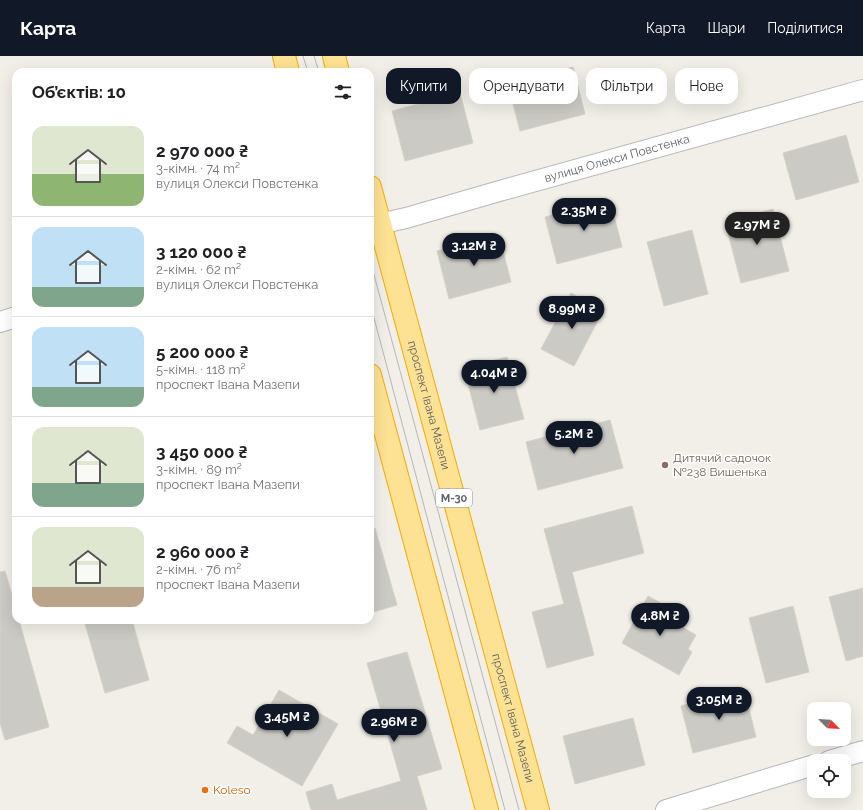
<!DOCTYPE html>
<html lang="uk">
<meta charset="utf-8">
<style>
body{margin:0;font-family:Raleway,sans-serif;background:#f2f2f2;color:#202124;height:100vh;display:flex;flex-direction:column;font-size:15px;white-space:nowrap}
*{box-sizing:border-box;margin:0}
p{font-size:13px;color:#757577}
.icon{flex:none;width:22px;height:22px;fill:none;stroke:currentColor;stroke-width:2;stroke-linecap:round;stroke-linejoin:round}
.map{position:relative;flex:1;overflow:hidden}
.drawer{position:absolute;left:12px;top:12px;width:362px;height:556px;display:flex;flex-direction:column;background:#fff;border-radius:12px;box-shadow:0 4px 16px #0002}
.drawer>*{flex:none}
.top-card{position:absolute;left:386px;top:12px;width:380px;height:36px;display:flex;gap:8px}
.needle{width:26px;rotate:114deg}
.tools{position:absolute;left:807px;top:646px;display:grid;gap:8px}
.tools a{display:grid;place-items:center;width:44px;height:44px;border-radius:8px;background:#fff;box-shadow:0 4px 16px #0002;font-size:20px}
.price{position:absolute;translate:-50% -34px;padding:0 9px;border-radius:14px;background:#111827;color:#fff;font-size:13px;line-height:26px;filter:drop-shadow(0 1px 2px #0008)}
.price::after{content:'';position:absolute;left:50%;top:24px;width:12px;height:9px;margin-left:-6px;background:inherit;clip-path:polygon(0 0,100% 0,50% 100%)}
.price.selected{background:#222;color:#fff}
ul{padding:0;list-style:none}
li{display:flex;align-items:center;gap:12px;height:100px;padding:0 20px}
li+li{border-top:1px solid #e0e0e0}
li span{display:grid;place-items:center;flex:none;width:112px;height:80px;border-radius:12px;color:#555}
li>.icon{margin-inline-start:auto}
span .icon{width:48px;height:48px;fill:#fffc;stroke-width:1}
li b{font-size:17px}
h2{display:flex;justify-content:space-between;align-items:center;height:48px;padding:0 20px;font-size:17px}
.chip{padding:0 14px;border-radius:12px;background:#fff;box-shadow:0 4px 16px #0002;font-size:14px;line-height:36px}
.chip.selected{background:#111827;color:#fff}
header{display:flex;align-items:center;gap:24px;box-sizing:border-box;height:56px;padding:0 20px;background:#111827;color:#fff}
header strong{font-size:19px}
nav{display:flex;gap:22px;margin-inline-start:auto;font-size:14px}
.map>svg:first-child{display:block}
.building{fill:#cccac5;stroke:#d6d1c6}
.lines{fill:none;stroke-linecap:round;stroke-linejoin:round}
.street-casing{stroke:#b5b8bc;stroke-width:22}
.highway-casing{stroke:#f9ab00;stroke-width:24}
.street{stroke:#fff;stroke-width:20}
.highway{stroke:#fde293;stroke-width:22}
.tram{stroke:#b6b7b8;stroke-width:1}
.education-dot{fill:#8d6e63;stroke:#fff;stroke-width:1.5}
.food-dot{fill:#e8710a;stroke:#fff;stroke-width:1.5}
.labels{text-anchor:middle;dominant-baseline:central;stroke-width:3;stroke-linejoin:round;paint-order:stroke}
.shield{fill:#fff;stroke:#8f9295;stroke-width:1}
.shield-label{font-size:11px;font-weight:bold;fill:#5f6368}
.street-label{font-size:12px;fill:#5f6368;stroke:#fff}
.education-label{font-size:12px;fill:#785e54;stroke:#fff;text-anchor:start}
.food-label{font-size:12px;fill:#c56008;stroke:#fff;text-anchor:start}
</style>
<header>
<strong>Карта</strong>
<nav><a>Карта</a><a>Шари</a><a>Поділитися</a></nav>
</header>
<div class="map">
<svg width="863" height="754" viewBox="0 0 863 754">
<rect width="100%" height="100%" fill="#f1efe8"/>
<!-- building -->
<g class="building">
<path d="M573,11l12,47 -65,17 -12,-47z"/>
<path d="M460,37l13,50 -68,18 -13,-50z"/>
<path d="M846,79l13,47 -63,18 -13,-47z"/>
<path d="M610,144l12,47 -65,17 -12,-47z"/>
<path d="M773,153l16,62 -48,12 -16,-61z"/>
<path d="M692,174l16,64 -44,12 -17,-64z"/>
<path d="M499,179l12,47 -62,17 -12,-48z"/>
<path d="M571,237l32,18 -29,55 -33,-17z"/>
<path d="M507,301l17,62 -44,11 -16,-62z"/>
<path d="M610,364l13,48 -85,22 -12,-48z"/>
<path d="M632,450l12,47 -72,19 22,83 -47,13 -15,-56 32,-8 -20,-75z"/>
<path d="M375,472l22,77 -27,8v-84z"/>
<path d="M5,515l11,38v11h3l30,107 -44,13 -5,-17v-151z"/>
<path d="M863,532v68l-17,5 -17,-64z"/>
<path d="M648,540l27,15 -5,9 26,15 -8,14 4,3 -13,23 -57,-32z"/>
<path d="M793,550l16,66 -43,11 -17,-65z"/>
<path d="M84,564h48l17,60 -44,13z"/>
<path d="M407,596l35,117 -25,7 10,34h-116l-5,-18 26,-8 5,16 64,-19 -34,-118z"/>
<path d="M744,633l12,48 -63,16 -12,-47z"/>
<path d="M279,634l59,34 -36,62 -75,-43 10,-17 16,9z"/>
<path d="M633,662l12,47 -70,19 -12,-48z"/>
</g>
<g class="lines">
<defs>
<g id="street">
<path id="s1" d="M370,170l36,-8 97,-28 360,-100"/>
<path d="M0,266l16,-5"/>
<path d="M829,705l34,-10"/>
<path d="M666,754l148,-45"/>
</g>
<g id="highway">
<path d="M284,0l4,16"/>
<path d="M334,0l4,16"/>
<path id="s2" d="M370,131l168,623"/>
<path d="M370,319l117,435"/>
</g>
</defs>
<!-- street casing -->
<use href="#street" class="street-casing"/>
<!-- highway casing -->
<use href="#highway" class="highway-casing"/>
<!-- street -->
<use href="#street" class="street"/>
<!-- highway -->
<use href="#highway" class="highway"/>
<!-- tram -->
<g class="tram">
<path d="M303,0l5,16"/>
<path d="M314,0l5,16"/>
<path d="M370,204l149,550"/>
<path d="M370,247l135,507"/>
</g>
</g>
<!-- markers -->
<circle class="education-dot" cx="665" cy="409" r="4"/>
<circle class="food-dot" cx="205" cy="734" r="4"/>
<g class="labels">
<!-- shield labels -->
<rect class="shield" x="436" y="433" width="36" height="18" rx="3"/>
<g class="shield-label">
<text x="454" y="442">М-30</text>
</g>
<!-- street labels -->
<g class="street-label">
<text stroke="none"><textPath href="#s1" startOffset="256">вулиця Олекси Повстенка</textPath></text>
<text stroke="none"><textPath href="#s2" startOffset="226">проспект Івана Мазепи</textPath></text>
<text stroke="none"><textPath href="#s2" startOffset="550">проспект Івана Мазепи</textPath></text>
</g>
<!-- education labels -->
<g class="education-label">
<text x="673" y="402">Дитячий садочок<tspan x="673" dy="14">№238 Вишенька</tspan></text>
</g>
<!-- food labels -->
<g class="food-label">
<text x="213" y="734">Koleso</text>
</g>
</g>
</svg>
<div class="tools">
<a><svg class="needle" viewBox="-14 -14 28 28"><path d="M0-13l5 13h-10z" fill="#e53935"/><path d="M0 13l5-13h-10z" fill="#757577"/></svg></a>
<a><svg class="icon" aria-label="locate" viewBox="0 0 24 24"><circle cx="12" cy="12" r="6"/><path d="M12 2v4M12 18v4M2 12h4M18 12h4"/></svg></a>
</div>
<b class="price" style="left:584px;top:176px">2.35M ₴</b>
<b class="price selected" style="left:757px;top:190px">2.97M ₴</b>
<b class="price" style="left:474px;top:211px">3.12M ₴</b>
<b class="price" style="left:572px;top:274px">8.99M ₴</b>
<b class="price" style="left:494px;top:338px">4.04M ₴</b>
<b class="price" style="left:574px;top:399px">5.2M ₴</b>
<b class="price" style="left:660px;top:581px">4.8M ₴</b>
<b class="price" style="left:719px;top:665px">3.05M ₴</b>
<b class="price" style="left:287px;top:682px">3.45M ₴</b>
<b class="price" style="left:394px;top:687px">2.96M ₴</b>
<div class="top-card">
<a class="chip selected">Купити</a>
<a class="chip">Орендувати</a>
<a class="chip">Фільтри</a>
<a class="chip">Нове</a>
</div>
<section class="drawer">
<h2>Об’єктів: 10<svg class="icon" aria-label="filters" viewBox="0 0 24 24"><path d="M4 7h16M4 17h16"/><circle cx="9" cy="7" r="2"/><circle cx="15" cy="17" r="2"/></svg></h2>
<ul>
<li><span style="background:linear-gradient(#dfe7d0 60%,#8fb573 0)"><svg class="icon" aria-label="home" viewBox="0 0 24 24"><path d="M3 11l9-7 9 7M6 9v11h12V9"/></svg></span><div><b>2 970 000 ₴</b><p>3-кімн. · 74 m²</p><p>вулиця Олекси Повстенка</p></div></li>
<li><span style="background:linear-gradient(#bfe0f5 75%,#7fa58c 0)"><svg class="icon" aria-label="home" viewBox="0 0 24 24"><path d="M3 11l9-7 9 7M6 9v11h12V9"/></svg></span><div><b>3 120 000 ₴</b><p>2-кімн. · 62 m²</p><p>вулиця Олекси Повстенка</p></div></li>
<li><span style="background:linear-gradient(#bfe0f5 75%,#7fa58c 0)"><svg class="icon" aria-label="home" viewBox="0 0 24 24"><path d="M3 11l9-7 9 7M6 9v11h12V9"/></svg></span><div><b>5 200 000 ₴</b><p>5-кімн. · 118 m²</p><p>проспект Івана Мазепи</p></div></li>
<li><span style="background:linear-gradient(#dfe7d0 70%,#7fa58c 0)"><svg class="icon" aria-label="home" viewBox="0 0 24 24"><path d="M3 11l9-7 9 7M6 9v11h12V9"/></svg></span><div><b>3 450 000 ₴</b><p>3-кімн. · 89 m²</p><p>проспект Івана Мазепи</p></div></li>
<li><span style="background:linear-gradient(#dfe7d0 75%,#b9a48a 0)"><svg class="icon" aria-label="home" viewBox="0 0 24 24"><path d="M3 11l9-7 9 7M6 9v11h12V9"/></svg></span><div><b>2 960 000 ₴</b><p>2-кімн. · 76 m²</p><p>проспект Івана Мазепи</p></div></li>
</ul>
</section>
</div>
